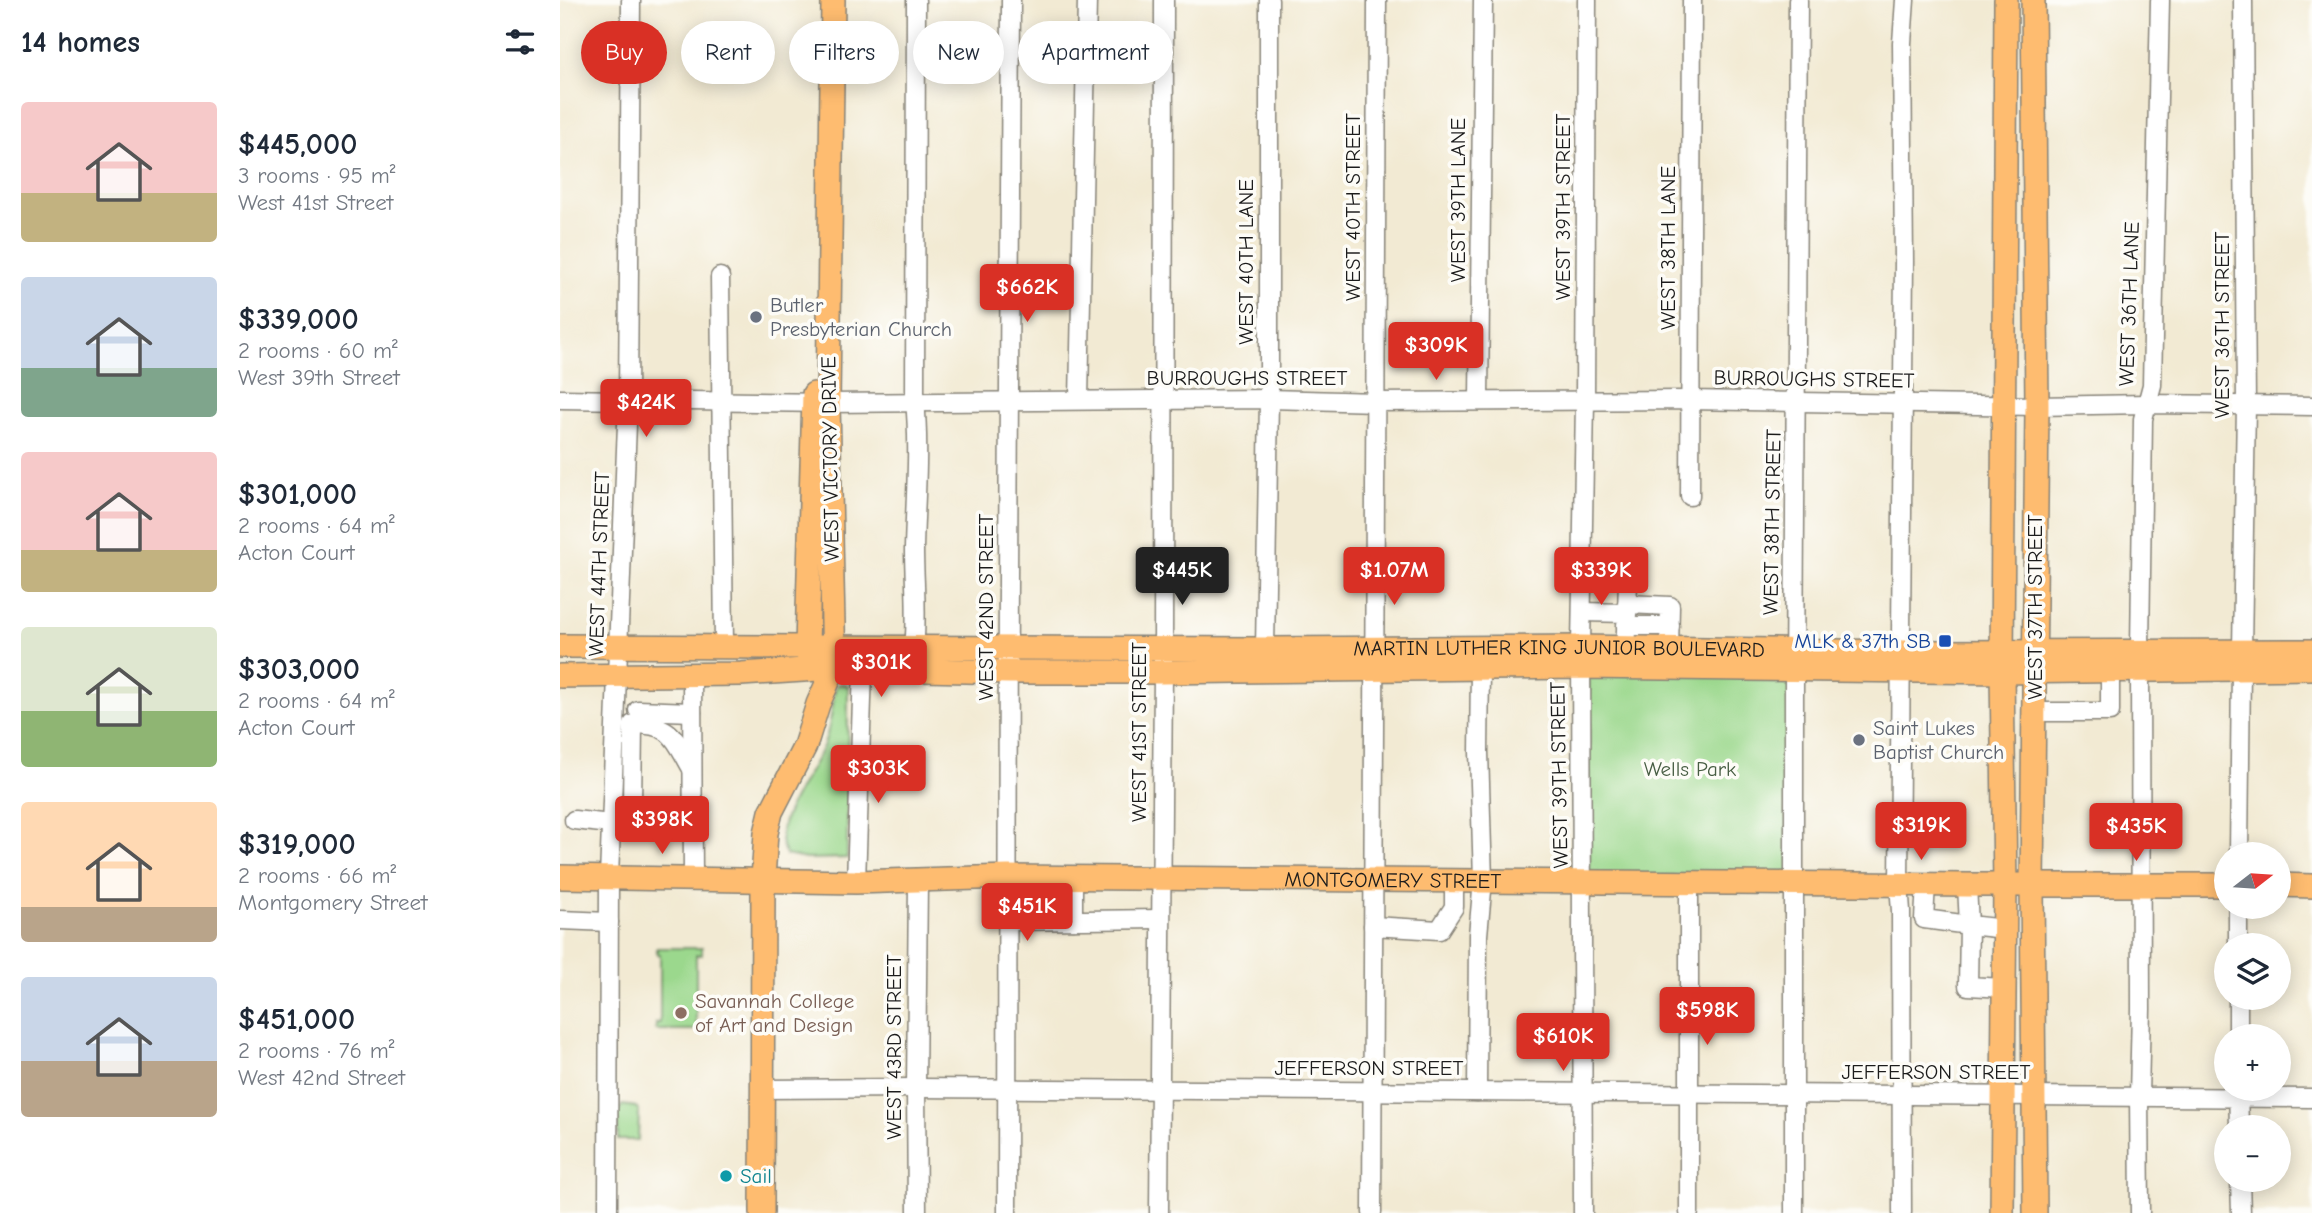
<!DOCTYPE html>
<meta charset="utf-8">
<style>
body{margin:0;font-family:"Comic Neue",sans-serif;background:#f6f6f7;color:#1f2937;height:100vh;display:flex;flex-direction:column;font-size:26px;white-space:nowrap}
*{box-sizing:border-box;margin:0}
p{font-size:23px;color:#747a83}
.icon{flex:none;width:38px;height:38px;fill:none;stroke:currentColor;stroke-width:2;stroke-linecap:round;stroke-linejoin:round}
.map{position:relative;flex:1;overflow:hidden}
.side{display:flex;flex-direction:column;background:#fff;width:560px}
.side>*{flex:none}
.top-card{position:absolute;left:21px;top:21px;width:665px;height:63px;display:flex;gap:14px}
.needle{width:46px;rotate:73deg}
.controls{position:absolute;left:1654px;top:842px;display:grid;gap:14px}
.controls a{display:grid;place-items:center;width:77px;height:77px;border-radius:50%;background:#fff;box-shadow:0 4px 18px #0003;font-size:35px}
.price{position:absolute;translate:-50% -60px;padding:0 16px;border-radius:7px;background:#d93025;color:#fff;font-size:23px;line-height:46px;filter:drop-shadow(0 2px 4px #0008)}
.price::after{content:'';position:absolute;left:50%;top:42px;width:21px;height:16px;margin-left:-10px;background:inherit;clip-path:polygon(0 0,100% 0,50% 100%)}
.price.selected{background:#222;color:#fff}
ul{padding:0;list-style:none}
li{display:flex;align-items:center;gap:21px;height:175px;padding:0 21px}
li span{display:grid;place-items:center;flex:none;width:196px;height:140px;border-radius:7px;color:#555}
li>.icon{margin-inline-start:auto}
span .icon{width:84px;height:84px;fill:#fffc;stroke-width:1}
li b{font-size:30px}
h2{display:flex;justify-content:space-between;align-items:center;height:84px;padding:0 21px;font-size:30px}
.tag{padding:0 24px;border-radius:32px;background:#fff;box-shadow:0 4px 18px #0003;font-size:24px;line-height:63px}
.tag.selected{background:#d93025;color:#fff}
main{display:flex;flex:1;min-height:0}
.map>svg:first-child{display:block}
.green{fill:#9bd88d;stroke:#5c7a54;stroke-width:2}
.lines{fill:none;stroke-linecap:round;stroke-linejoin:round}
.minor-casing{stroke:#878378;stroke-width:21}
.major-casing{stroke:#878378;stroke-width:26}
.minor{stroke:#fff;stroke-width:18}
.major{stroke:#febc70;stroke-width:23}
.worship-dot{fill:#6b7280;stroke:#fdfcf7;stroke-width:2.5}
.transit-dot{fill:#1a4fb4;stroke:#fdfcf7;stroke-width:2.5}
.education-dot{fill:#8d6e63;stroke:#fdfcf7;stroke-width:2.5}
.culture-dot{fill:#0f9aa8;stroke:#fdfcf7;stroke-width:2.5}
.labels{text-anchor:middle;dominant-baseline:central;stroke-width:7;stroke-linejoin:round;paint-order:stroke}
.street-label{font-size:21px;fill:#1c1c1c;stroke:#fdfcf7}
.worship-label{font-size:21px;fill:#5b616d;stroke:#fdfcf7;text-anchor:start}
.transit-label{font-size:21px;fill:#164399;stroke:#fdfcf7;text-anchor:end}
.park-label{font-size:21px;fill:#485e44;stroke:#fdfcf7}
.education-label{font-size:21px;fill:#785e54;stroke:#fdfcf7;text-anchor:start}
.culture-label{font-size:21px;fill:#0d838f;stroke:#fdfcf7;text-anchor:start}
</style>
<main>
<section class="side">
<h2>14 homes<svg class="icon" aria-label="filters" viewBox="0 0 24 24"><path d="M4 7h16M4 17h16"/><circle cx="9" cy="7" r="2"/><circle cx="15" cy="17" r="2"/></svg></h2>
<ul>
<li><span style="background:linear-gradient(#f6c9c9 65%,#c2b280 0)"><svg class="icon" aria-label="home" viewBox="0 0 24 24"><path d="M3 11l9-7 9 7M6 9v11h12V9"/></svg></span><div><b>$445,000</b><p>3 rooms · 95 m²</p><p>West 41st Street</p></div></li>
<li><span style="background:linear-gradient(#c9d6e8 65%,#7fa58c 0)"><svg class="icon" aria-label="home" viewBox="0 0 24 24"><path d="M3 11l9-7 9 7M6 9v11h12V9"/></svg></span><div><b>$339,000</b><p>2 rooms · 60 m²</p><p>West 39th Street</p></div></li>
<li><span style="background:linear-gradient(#f6c9c9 70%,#c2b280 0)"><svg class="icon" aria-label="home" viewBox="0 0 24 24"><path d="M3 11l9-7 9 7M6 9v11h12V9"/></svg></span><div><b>$301,000</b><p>2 rooms · 64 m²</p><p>Acton Court</p></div></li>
<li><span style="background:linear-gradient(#dfe7d0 60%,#8fb573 0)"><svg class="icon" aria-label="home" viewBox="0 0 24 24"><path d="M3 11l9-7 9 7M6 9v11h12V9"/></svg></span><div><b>$303,000</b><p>2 rooms · 64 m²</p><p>Acton Court</p></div></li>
<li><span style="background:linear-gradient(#ffd9b3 75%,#b9a48a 0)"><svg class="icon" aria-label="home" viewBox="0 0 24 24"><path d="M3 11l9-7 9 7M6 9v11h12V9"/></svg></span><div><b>$319,000</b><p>2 rooms · 66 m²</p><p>Montgomery Street</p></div></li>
<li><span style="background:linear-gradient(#c9d6e8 60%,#b9a48a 0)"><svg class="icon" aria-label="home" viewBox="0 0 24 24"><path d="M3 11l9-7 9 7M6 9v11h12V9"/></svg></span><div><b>$451,000</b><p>2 rooms · 76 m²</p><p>West 42nd Street</p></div></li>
</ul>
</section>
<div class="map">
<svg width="1752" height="1213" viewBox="0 0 1752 1213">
<rect width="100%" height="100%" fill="#fdfcf7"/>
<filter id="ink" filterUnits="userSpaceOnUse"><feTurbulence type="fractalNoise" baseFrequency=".0143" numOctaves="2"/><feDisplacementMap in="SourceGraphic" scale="14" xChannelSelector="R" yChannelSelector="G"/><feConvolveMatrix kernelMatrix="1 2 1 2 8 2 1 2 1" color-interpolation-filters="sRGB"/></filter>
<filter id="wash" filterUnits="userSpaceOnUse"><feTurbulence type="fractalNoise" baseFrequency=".00686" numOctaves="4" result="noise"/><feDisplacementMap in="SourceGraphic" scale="28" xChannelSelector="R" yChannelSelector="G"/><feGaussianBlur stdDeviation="1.57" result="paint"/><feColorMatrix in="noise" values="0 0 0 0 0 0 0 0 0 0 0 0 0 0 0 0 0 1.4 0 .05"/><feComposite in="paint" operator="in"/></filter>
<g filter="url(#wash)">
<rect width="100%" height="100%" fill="#f2ead3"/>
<!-- green -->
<g class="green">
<path d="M1029,660l202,2 -1,216 -201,-1z"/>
<path d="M283,684l5,2 -1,172 -41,1 -20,-4c-20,-30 27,-82 38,-111 7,-18 8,-36 11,-54l2,-5z"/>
<path d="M97,948h45v7h-6v69h4l1,6h-45v-7h4v-69h-3z"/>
<path d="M62,1105l14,2 3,4 -1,29h-20v-27z"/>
</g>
</g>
<g filter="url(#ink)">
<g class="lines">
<defs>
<g id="minor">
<path d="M160,277l4,369"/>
<path d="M0,399l268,4 441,-4 107,3 313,-2 348,6 110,-2 165,2"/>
<path d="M519,400l8,-400"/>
<path d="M919,400l4,-400"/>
<path d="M1130,496l2,-496"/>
<path d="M1067,604l43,2 -1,43"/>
<path d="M1022,612l45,1 -2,35"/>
<path d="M1067,613l1,-33"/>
<path d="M1066,626h44"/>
<path d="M354,647c4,-33 0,-65 0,-98 1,-49 6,-99 1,-148l1,-401"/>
<path d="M705,649l4,-250v-399"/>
<path d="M1580,650l3,-231 9,-34 8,-385"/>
<path d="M1682,650l4,-245 -3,-405"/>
<path d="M1580,670l1,339 -2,87 1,117"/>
<path d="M132,674l1,204"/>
<path d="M78,710l54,2"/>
<path d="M1475,712h75v-42"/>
<path d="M132,769c-18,-31 -19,-45 -59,-45l-1,84 3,12 7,6 51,2"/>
<path d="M14,820l37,4"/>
<path d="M1679,854l2,-186"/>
<path d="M513,877v43"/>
<path d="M296,882l7,-213"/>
<path d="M1366,884l-2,35 45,6 -1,61 36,2"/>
<path d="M1407,885l2,40 36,4"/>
<path d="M0,920l49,2"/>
<path d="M448,921l152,-2"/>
<path d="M813,926l66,4 15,-23v-26"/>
<path d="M1678,945v-39"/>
<path d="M1678,1036v-38"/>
<path d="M1678,1088l1,39"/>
<path d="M202,1089l154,-1 1396,10"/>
<path d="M917,1092l1,-157 5,-55 -4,-128 1,-83"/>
<path d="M1680,1180l1,33"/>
<path d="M48,1213l1,-336 19,-478 3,-399"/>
<path d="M357,1213l-1,-125 2,-207"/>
<path d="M447,1213c1,-404 0,-809 4,-1213"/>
<path d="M599,1213l4,-541 1,-672"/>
<path d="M812,1213l5,-1213"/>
<path d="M1023,1213l-2,-566 4,-247 2,-400"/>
<path d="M1129,1213v-331"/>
<path d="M1234,1213v-528l4,-685"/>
<path d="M1342,1213l-1,-302 -2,-27 5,-623 -2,-218 3,-43"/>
</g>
<g id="major">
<path d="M1473,0l4,406 -5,480 3,327"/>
<path id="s1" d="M0,646l705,3 316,-2 319,5 412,-1"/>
<path d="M249,660l-2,-14 7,-252"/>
<path d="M0,676l181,-2 93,-6 175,4h154l418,-5 421,5 310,-4"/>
<path id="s2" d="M0,877l296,5 152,-5 959,8h259"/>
<path d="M1718,885l34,1"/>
<path d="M202,1213l1,-334 3,-46 5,-21 34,-66 13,-42 16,-36 -6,-265 5,-403"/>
<path d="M1442,1213l3,-327 -3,-214 4,-672"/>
</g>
</defs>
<!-- minor casing -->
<use href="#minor" class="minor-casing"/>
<!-- major casing -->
<use href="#major" class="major-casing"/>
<!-- minor -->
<use href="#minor" class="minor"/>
<!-- major -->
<use href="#major" class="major"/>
</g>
</g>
<!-- markers -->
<g class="worship-dot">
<circle cx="196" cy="317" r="7"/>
<circle cx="1299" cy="740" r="7"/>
</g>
<rect class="transit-dot" x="1378" y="634" width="14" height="14" rx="3.5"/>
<circle class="education-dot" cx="121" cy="1013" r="7"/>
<circle class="culture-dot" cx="166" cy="1176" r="7"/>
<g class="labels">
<!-- street labels -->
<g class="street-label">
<text transform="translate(898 200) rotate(-90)">WEST 39TH LANE</text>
<text transform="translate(793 207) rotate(-90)">WEST 40TH STREET</text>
<text transform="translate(1003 207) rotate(-90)">WEST 39TH STREET</text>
<text transform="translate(1108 248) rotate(-90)">WEST 38TH LANE</text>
<text transform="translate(686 262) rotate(-90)">WEST 40TH LANE</text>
<text transform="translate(1569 304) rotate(-88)">WEST 36TH LANE</text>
<text transform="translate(1662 325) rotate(-90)">WEST 36TH STREET</text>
<text x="687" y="378">BURROUGHS STREET</text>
<text transform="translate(1254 379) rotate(1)">BURROUGHS STREET</text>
<text transform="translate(270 459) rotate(-91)">WEST VICTORY DRIVE</text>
<text transform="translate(1212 522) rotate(-89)">WEST 38TH STREET</text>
<text transform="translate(39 564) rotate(-88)">WEST 44TH STREET</text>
<text transform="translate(426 607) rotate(-90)">WEST 42ND STREET</text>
<text transform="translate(1475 607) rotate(-90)">WEST 37TH STREET</text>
<text stroke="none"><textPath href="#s1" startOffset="999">MARTIN LUTHER KING JUNIOR BOULEVARD</textPath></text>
<text transform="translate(579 732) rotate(-90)">WEST 41ST STREET</text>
<text transform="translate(999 775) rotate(-91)">WEST 39TH STREET</text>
<text stroke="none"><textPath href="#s2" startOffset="833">MONTGOMERY STREET</textPath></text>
<text transform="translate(334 1047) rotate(-90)">WEST 43RD STREET</text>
<text x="809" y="1068">JEFFERSON STREET</text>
<text x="1376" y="1072">JEFFERSON STREET</text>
</g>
<!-- worship labels -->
<g class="worship-label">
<text x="210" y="305">Butler<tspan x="210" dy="24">Presbyterian Church</tspan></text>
<text x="1313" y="728">Saint Lukes<tspan x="1313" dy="24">Baptist Church</tspan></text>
</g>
<!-- transit labels -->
<g class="transit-label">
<text x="1371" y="641">MLK &amp; 37th SB</text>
</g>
<!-- park labels -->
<g class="park-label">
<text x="1130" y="769">Wells Park</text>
</g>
<!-- education labels -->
<g class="education-label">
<text x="135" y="1001">Savannah College<tspan x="135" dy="24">of Art and Design</tspan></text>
</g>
<!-- culture labels -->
<g class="culture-label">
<text x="180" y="1176">Sail</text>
</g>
</g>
</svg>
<div class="controls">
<a><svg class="needle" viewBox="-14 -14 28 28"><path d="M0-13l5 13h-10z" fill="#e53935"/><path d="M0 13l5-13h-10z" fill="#747a83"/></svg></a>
<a><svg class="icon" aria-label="layers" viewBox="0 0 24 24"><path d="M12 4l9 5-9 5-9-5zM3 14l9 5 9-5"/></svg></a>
<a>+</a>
<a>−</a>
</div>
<b class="price" style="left:467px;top:324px">$662K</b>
<b class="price" style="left:876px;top:382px">$309K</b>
<b class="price" style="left:86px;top:439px">$424K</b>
<b class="price selected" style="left:622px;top:607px">$445K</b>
<b class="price" style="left:834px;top:607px">$1.07M</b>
<b class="price" style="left:1041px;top:607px">$339K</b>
<b class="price" style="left:321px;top:699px">$301K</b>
<b class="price" style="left:318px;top:805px">$303K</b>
<b class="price" style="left:102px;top:856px">$398K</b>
<b class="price" style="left:1361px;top:862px">$319K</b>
<b class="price" style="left:1576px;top:863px">$435K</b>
<b class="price" style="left:467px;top:943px">$451K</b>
<b class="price" style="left:1147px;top:1047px">$598K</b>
<b class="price" style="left:1003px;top:1073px">$610K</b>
<div class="top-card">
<a class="tag selected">Buy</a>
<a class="tag">Rent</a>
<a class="tag">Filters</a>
<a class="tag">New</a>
<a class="tag">Apartment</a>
</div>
</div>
</main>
